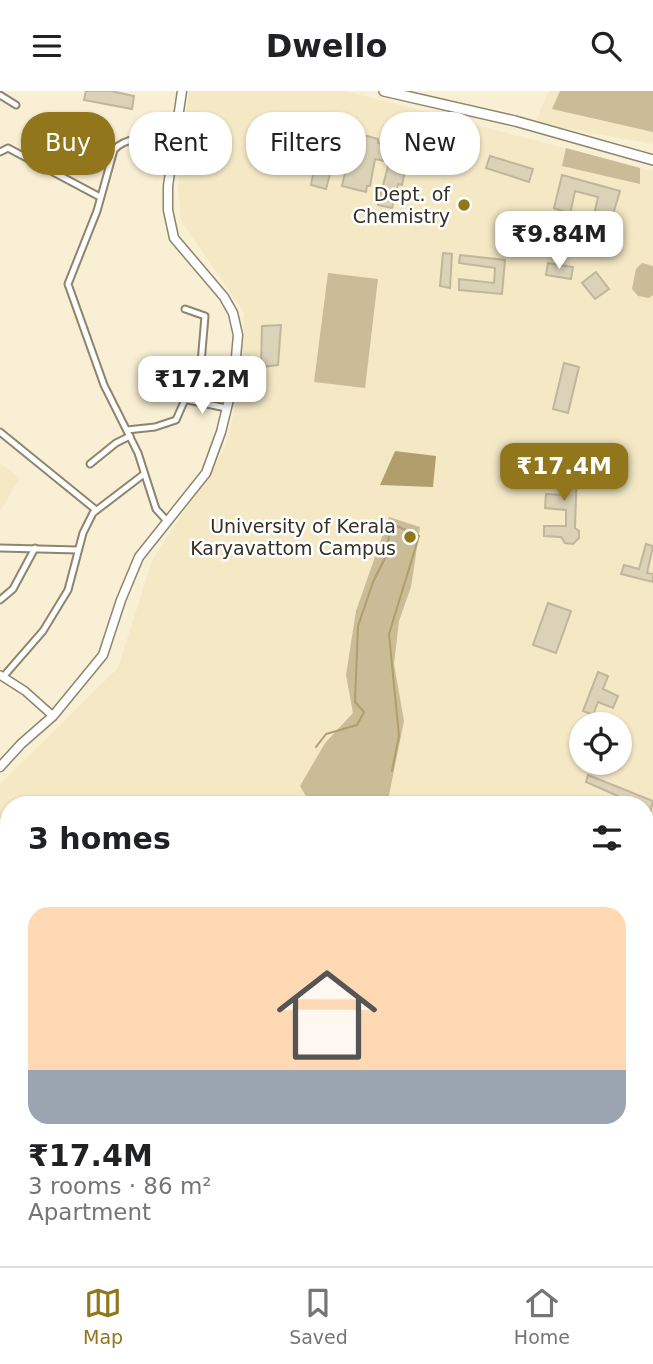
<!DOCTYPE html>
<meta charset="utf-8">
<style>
body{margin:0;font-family:"DejaVu Sans",sans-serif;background:#f2f2f2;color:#202124;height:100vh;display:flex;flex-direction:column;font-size:26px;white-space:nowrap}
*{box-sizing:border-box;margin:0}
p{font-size:23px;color:#757577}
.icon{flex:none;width:38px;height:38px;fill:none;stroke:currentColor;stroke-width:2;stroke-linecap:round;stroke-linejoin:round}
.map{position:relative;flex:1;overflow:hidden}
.drawer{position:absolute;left:0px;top:705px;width:654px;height:471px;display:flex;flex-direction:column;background:#fff;border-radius:28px 28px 0 0;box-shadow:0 2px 5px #0004}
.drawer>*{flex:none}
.hud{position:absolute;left:21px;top:21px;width:612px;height:63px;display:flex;gap:14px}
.tools{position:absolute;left:569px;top:621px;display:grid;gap:14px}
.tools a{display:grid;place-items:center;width:63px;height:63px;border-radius:50%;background:#fff;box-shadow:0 2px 5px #0004;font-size:35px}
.price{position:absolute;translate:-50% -60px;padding:0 16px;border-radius:14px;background:#fff;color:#222;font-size:23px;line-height:46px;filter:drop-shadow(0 2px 4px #0008)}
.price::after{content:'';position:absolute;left:50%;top:42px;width:21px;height:16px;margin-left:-10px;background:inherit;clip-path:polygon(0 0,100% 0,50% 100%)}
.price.selected{background:#91761c;color:#fff}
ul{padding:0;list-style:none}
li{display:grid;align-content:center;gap:14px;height:371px;padding:0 28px}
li+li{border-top:2px solid #e0e0e0}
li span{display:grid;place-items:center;height:217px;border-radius:21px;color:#555}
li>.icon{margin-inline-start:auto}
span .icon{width:126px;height:126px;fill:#fffc;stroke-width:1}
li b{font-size:30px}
h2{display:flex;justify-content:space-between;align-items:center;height:84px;padding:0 28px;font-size:30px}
.tag{padding:0 24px;border-radius:28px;background:#fff;box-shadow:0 2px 5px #0004;font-size:24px;line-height:63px}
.tag.selected{background:#91761c;color:#fff}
header{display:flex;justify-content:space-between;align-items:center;height:91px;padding:0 28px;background:#fff;font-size:32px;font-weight:600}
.dock{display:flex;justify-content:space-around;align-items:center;height:98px;border-top:2px solid #e0e0e0;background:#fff;font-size:19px;color:#757577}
.dock a{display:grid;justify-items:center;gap:4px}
.dock .selected{color:#91761c}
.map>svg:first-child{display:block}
.built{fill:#f4e8c5;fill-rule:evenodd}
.green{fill:#c9bc97}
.water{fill:#b09e6c}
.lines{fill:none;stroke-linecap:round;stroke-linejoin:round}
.stream{stroke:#b09e6c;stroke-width:2}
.building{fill:#dcd2b8;stroke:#bfb69c;stroke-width:2}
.minor-casing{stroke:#8e856d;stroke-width:9}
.tertiary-casing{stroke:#8e856d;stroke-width:10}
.secondary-casing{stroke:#8e856d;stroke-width:11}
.primary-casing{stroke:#8e856d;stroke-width:12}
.minor{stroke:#fff;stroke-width:5}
.tertiary{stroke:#fff;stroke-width:7}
.secondary{stroke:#fff;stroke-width:8}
.primary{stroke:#fff;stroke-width:9}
.poi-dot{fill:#91761c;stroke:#fff;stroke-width:2.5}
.labels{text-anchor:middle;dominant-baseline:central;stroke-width:5;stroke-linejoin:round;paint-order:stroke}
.poi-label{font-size:19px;fill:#343126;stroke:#fff;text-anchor:end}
</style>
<header><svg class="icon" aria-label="menu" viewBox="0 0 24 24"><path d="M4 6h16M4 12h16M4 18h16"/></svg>Dwello<svg class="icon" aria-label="search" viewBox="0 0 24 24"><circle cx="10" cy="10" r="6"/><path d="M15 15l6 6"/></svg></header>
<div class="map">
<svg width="653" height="1175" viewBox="0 0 653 1175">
<rect width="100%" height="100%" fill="#f9efd5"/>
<!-- built -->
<g class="built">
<path d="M189,0h157l307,80v767l-7,2v-135h-637v93l-9,-12v-102l118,-116 34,-107 73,-113 17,-69 2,-67 -63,-91 -3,-32zM581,634h39v38h-39z"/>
<path d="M549,0h104v53l-118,-21z"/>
<path d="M0,372l20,15 -20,33z"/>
<path d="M9,821v199l-9,-6v-172z"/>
</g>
<!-- green -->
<g class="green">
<path d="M560,0h93v41l-101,-23z"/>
<path d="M566,57l74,20v16l-78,-18z"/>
<path d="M642,172l11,3v29l-4,3 -11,-2 -6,-7 4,-20z"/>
<path d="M328,182l50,6 -13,109 -51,-6z"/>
<path d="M389,426l31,10 -9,60 -12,34 -5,43 10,57 -17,84h-55l-25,-7 -7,-12 25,-43 28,-30 -7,-38 10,-64z"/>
</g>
<!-- water -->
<path class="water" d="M395,360l41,5 -3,31 -53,-2z"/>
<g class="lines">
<!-- stream -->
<g class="stream">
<path d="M316,656l10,-13 31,-9 7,-13 -9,-10 3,-76 15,-44 14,-28 3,-31 29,13 -30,98 10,102 -7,35"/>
<path d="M646,1069l7,-2"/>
<path d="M94,1175v-8"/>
<path d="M426,1175l8,-8"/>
</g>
</g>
<!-- building -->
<g class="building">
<path d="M86,0h25l23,5 -2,13 -48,-9z"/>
<path d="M327,37l32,10 1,-4 18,5v4l31,8 -7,34 -4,-1 -6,24 -14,-3 11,-43 -14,-3 -5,27h-3l-1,6 -24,-6 7,-31 -13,-4 -10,38 -15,-4 7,-37 3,1z"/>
<path d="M490,65l43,13 -4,13 -43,-14z"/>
<path d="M562,84l58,16 -10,33 -17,-4 5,-23 -23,-6 -5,23 -16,-6z"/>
<path d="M443,162l9,1 -2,34 -10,-2z"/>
<path d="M460,164l45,5 -3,34 -43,-4v-11l35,4 1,-15 -36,-5z"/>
<path d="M548,172l25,4 -2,12 -25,-4z"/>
<path d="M596,181l13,17 -14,10 -13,-16z"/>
<path d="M281,234l-3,40 -17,2 1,-41z"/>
<path d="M564,272l15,4 -11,46 -15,-4z"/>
<path d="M571,371l11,4 -5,10 -1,21 -1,31 4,3v7l-6,6 -8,-1 -4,-6 -17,-1v-10h22v-16l-21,-2 1,-14 20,1 1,-19 -21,-1v-9l19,1z"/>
<path d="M646,453l7,2 -6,27 6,1v8l-32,-8 3,-9 15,4z"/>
<path d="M548,512l23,8 -15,42 -23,-8z"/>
<path d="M598,581l10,4 -5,13 15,7 -5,12 -15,-6 -5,13 -10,-4z"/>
<path d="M588,684l65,26 -6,25 -1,-21h-8l-52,-23z"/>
</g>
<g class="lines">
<defs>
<g id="minor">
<path d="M0,4l16,10"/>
<path d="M0,61l8,-4 92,49"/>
<path d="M185,218l20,7 -4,47 6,8 27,8"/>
<path d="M183,308l43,9"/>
<path d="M127,339l28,-3 21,-7 25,-57"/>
<path d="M0,341l96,78"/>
<path d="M90,373l26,-21 14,-7"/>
<path d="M167,430l-11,-12 -18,-56 -34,-68 -36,-101 29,-73 17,-61c13,-16 42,-11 60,-10"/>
<path d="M0,457l78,2"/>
<path d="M0,509l13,-11 22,-41"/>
<path d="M3,586l40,-46 25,-41 15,-57 10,-20 51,-39"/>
<path d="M0,836l9,-1"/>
<path d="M0,870l9,12"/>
<path d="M0,903l9,-9"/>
<path d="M646,930l7,-3"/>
<path d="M0,1007l9,5"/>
<path d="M646,1059l7,-1"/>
<path d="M0,1145l9,2"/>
<path d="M646,1146l7,-8"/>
<path d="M646,1158l7,6"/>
<path d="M65,1167l11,8"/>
<path d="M149,1167l2,8"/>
<path d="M515,1167l6,8"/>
<path d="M6,1175l10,-8"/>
<path d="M156,1175l5,-8"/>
<path d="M300,1175l3,-8"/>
<path d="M440,1175l9,-8"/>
<path d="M614,1175l8,-8"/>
</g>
<path id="tertiary" d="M0,584l25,16 28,25"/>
<path id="secondary" d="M0,676l21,-23 32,-28 50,-61 18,-55 18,-43 67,-84 15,-41 13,-53 4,-44 -5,-22 -9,-16 -50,-59 -6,-28v-24l14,-95"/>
<path id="primary" d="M384,0l131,30 138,39"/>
</defs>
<!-- minor casing -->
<use href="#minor" class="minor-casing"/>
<!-- tertiary casing -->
<use href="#tertiary" class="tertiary-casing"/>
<!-- secondary casing -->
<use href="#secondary" class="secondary-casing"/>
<!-- primary casing -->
<use href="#primary" class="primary-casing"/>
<!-- minor -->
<use href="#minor" class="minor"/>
<!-- tertiary -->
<use href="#tertiary" class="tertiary"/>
<!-- secondary -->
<use href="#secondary" class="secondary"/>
<!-- primary -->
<use href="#primary" class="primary"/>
</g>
<!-- markers -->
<g class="poi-dot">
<circle cx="464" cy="114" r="7"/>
<circle cx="410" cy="446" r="7"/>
</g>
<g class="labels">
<!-- poi labels -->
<g class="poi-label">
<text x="450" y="103">Dept. of<tspan x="450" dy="22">Chemistry</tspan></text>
<text x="396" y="435">University of Kerala<tspan x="396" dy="22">Karyavattom Campus</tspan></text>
</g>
</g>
</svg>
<div class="tools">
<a><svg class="icon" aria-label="locate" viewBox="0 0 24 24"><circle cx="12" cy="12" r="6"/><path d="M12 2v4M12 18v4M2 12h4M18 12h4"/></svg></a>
</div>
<b class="price" style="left:559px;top:180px">₹9.84M</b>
<b class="price" style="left:202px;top:325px">₹17.2M</b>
<b class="price selected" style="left:564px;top:412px">₹17.4M</b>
<div class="hud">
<a class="tag selected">Buy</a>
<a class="tag">Rent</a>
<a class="tag">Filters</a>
<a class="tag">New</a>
</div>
<section class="drawer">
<h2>3 homes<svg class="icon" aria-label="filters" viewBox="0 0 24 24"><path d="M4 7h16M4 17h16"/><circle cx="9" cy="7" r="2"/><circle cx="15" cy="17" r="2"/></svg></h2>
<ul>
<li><span style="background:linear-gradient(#ffd9b3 75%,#9aa5b1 0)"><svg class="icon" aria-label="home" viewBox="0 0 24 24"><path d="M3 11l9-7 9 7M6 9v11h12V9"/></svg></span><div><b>₹17.4M</b><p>3 rooms · 86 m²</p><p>Apartment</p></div></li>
</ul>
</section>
</div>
<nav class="dock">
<a class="selected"><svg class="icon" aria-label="map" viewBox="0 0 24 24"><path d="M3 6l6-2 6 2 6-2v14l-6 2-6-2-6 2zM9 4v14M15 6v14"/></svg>Map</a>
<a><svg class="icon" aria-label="saved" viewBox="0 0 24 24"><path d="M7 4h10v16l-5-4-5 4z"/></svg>Saved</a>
<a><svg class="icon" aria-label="home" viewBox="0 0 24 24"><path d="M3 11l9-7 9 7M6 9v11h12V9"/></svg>Home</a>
</nav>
